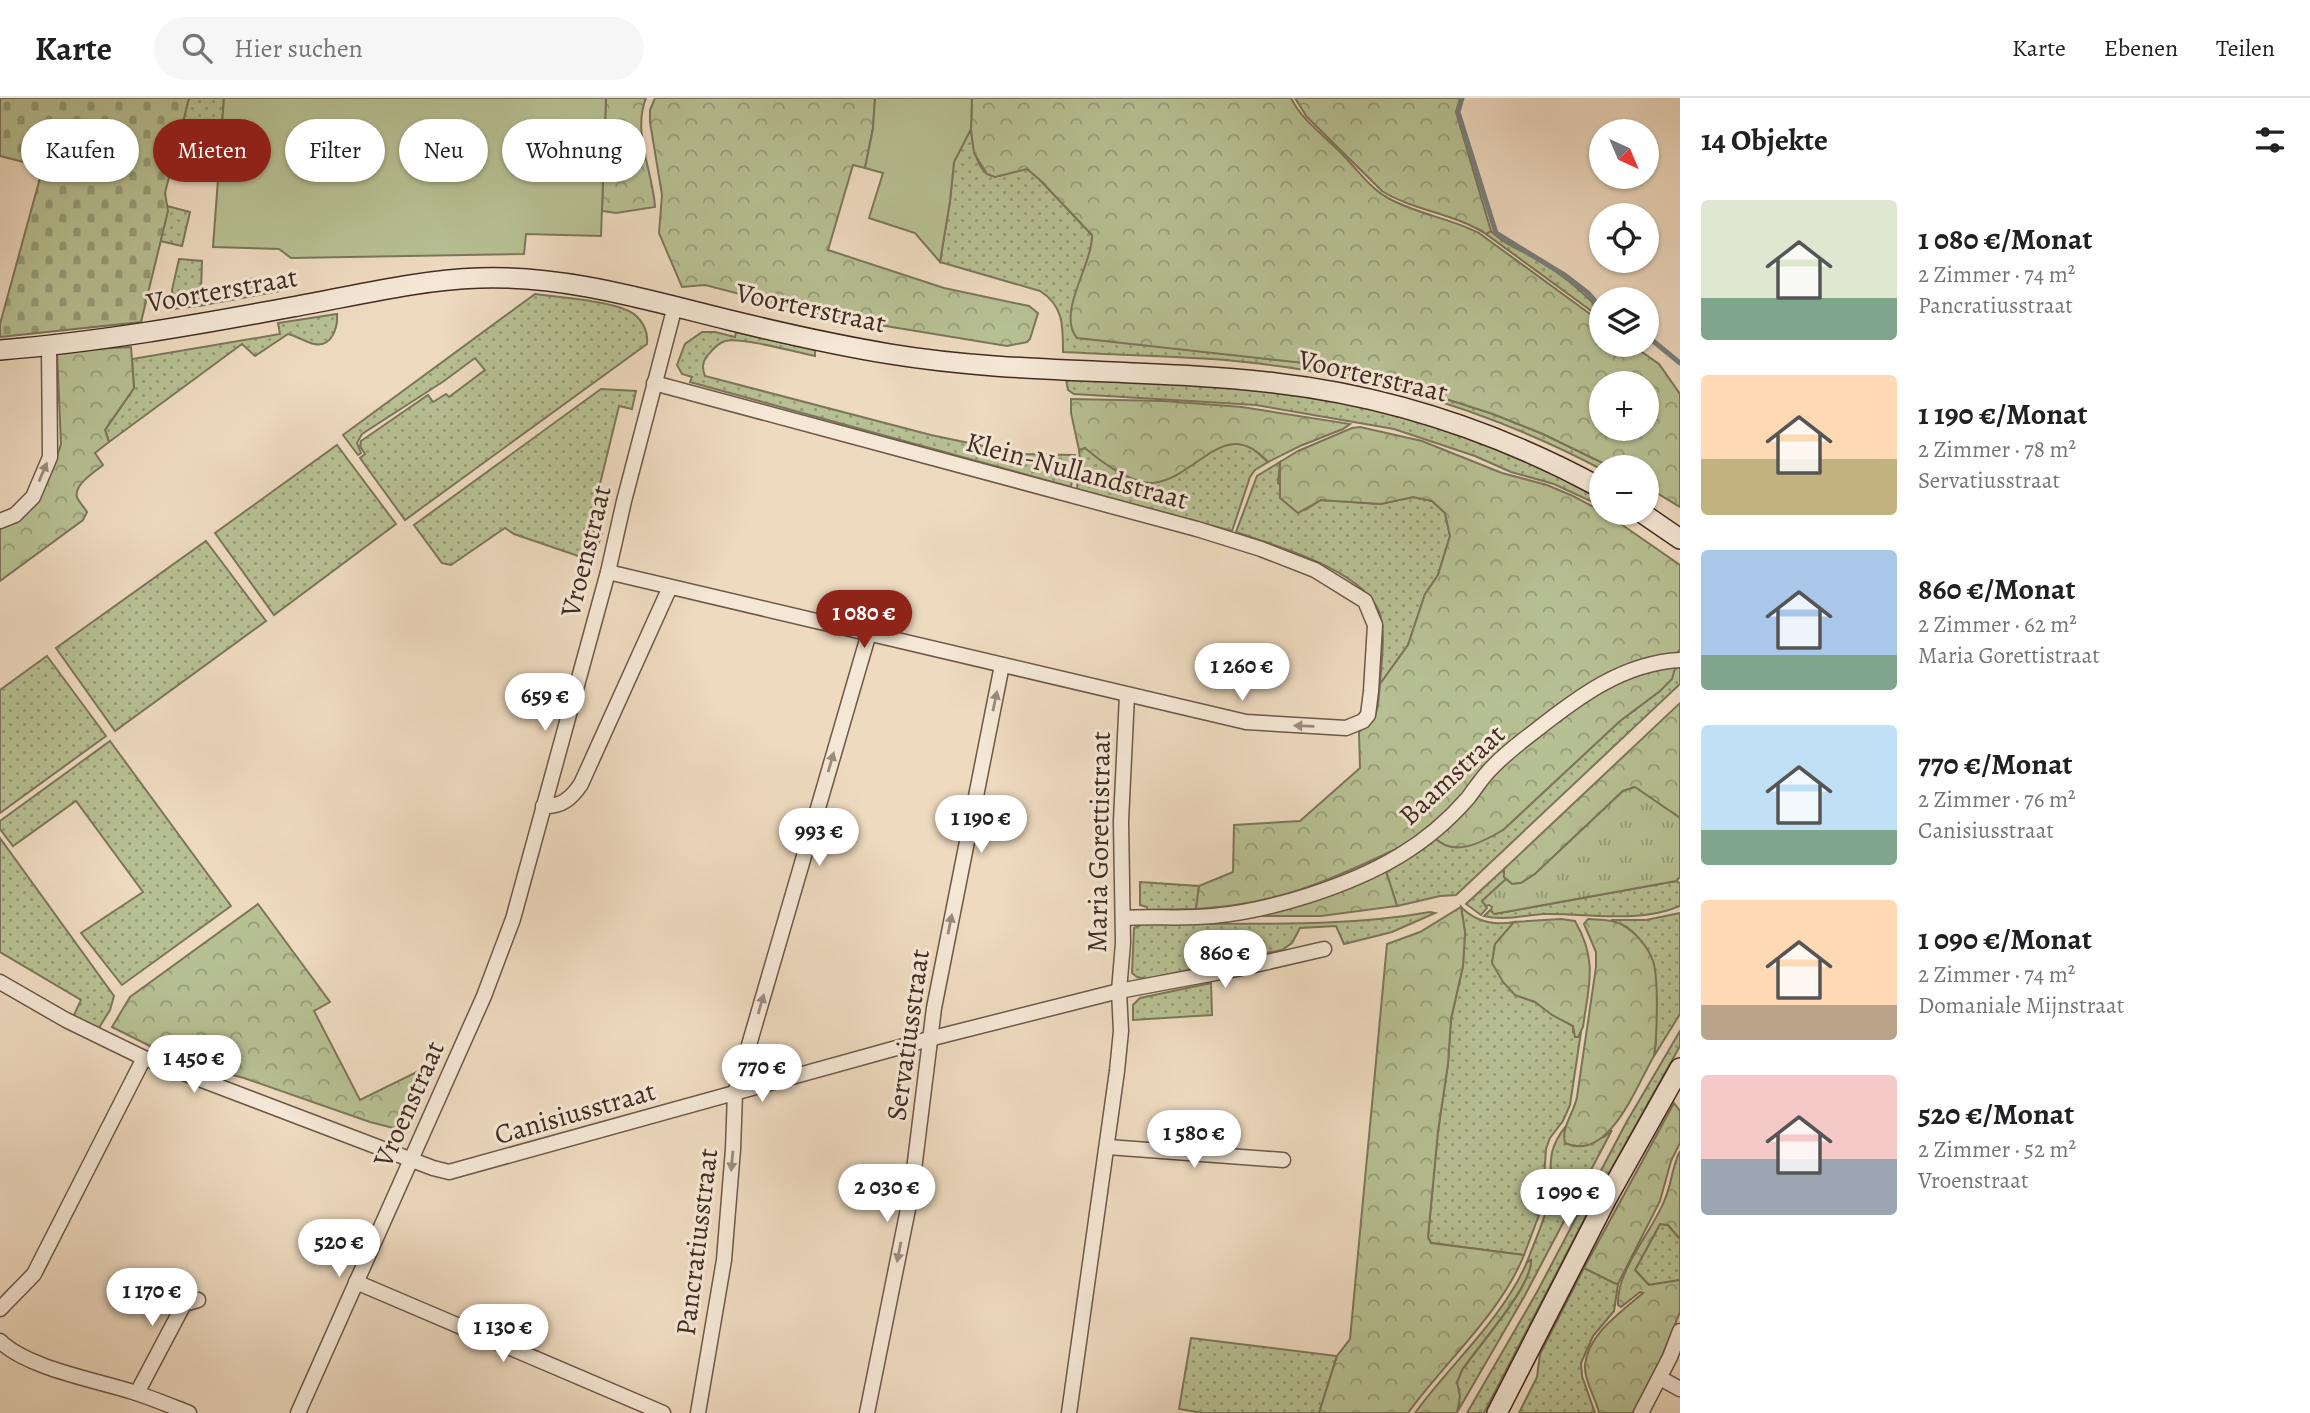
<!DOCTYPE html>
<html lang="de">
<meta charset="utf-8">
<style>
body{margin:0;font-family:Alegreya,serif;background:#f6f6f6;color:#202124;height:100vh;display:flex;flex-direction:column;font-size:26px;white-space:nowrap}
*{box-sizing:border-box;margin:0}
p{font-size:23px;color:#757577}
.icon{flex:none;width:38px;height:38px;fill:none;stroke:currentColor;stroke-width:2;stroke-linecap:round;stroke-linejoin:round}
.map{position:relative;flex:1;overflow:hidden}
.panel{display:flex;flex-direction:column;background:#fff;width:630px}
.panel>*{flex:none}
.hud{position:absolute;left:21px;top:21px;width:665px;height:63px;display:flex;gap:14px}
.needle{width:46px;rotate:136deg}
.buttons{position:absolute;left:1589px;top:21px;display:grid;gap:14px}
.buttons a{display:grid;place-items:center;width:70px;height:70px;border-radius:50%;background:#fff;box-shadow:0 2px 5px #0004;font-size:35px}
.price{position:absolute;translate:-50% -60px;padding:0 16px;border-radius:24px;background:#fff;color:#222;font-size:23px;line-height:46px;filter:drop-shadow(0 2px 4px #0008)}
.price::after{content:'';position:absolute;left:50%;top:42px;width:21px;height:16px;margin-left:-10px;background:inherit;clip-path:polygon(0 0,100% 0,50% 100%)}
.price.on{background:#8f2418;color:#fff}
ul{padding:0;list-style:none}
li{display:flex;align-items:center;gap:21px;height:175px;padding:0 21px}
li span{display:grid;place-items:center;flex:none;width:196px;height:140px;border-radius:7px;color:#555}
li>.icon{margin-inline-start:auto}
span .icon{width:84px;height:84px;fill:#fffc;stroke-width:1}
li b{font-size:30px}
h2{display:flex;justify-content:space-between;align-items:center;height:84px;padding:0 21px;font-size:30px}
.tag{padding:0 24px;border-radius:32px;background:#fff;box-shadow:0 2px 5px #0004;font-size:24px;line-height:63px}
.tag.on{background:#8f2418;color:#fff}
header{display:flex;align-items:center;gap:42px;box-sizing:border-box;height:98px;padding:0 35px;background:#fff;border-bottom:2px solid #e0e0e0}
header strong{font-size:33px}
nav{display:flex;gap:38px;margin-inline-start:auto;font-size:24px}
.search{width:490px;height:63px;background:#f6f6f6;display:flex;align-items:center;gap:18px;box-sizing:border-box;padding:0 24px;border-radius:38px;color:#757577;font-size:26px}
main{display:flex;flex:1;min-height:0}
.map>svg:first-child{display:block}
.grass{fill:url(#grass-dots);stroke:#7c765a;stroke-width:2}
.forest{fill:url(#forest-crowns);stroke:#7c765a;stroke-width:2;fill-rule:evenodd}
.cemetery{fill:url(#cemetery-stones);stroke:#7c765a;stroke-width:2}
.park{fill:url(#park-tufts);stroke:#7c765a;stroke-width:2}
.pitch{fill:#b7c093;stroke:#7c765a;stroke-width:2}
.lines{fill:none;stroke-linecap:round;stroke-linejoin:round}
.stream{stroke:#79807e;stroke-width:5}
.street-casing{stroke:#6d5848;stroke-width:17}
.secondary-casing{stroke:#422c21;stroke-width:22}
.street{stroke:#f4e7d5;stroke-width:14}
.secondary{stroke:#f4e7d5;stroke-width:19}
.oneway{fill:#9b8a7b}
.labels{text-anchor:middle;dominant-baseline:central;stroke-width:6;stroke-linejoin:round;paint-order:stroke}
.street-label{font-size:28px;fill:#422c21;stroke:#f4e7d5}
</style>
<header>
<strong>Karte</strong>
<div class="search"><svg class="icon" aria-label="search" viewBox="0 0 24 24"><circle cx="10" cy="10" r="6"/><path d="M15 15l6 6"/></svg>Hier suchen</div>
<nav><a>Karte</a><a>Ebenen</a><a>Teilen</a></nav>
</header>
<main>
<div class="map">
<svg width="1680" height="1315" viewBox="0 0 1680 1315">
<defs>
<pattern id="grass-dots" width="8" height="8" patternUnits="userSpaceOnUse" patternTransform="scale(1.75)"><rect width="8" height="8" fill="#b7c093"/><path d="M2 2h.1M6 6h.1" fill="none" stroke="#969c78" stroke-width="1.8" stroke-linecap="round"/></pattern>
<pattern id="forest-crowns" width="20" height="18" patternUnits="userSpaceOnUse" patternTransform="scale(1.75)"><rect width="20" height="18" fill="#b7c093"/><path d="M2 6a3 3 0 1 1 6 0M12 15a3 3 0 1 1 6 0" fill="none" stroke="#969c78"/></pattern>
<pattern id="cemetery-stones" width="16" height="16" patternUnits="userSpaceOnUse" patternTransform="scale(1.75)"><rect width="16" height="16" fill="#b7c093"/><path d="M2 7V4a2 2 0 0 1 4 0v3zM10 15v-3a2 2 0 0 1 4 0v3z" fill="#969c78"/></pattern>
<pattern id="park-tufts" width="24" height="20" patternUnits="userSpaceOnUse" patternTransform="scale(1.75)"><rect width="24" height="20" fill="#b7c093"/><path d="M3 7l-1-3M5 7V3M7 7l1-3M15 17l-1-3M17 17v-4M19 17l1-3" fill="none" stroke="#969c78"/></pattern>
</defs>
<rect width="100%" height="100%" fill="#eedabf"/>
<filter id="stains"><feTurbulence type="fractalNoise" baseFrequency=".00286" numOctaves="4"/><feColorMatrix values="0 0 0 0 .2 0 0 0 0 .09 0 0 0 0 .02 0 0 0 .5 -.17"/></filter>
<radialGradient id="worn" r=".72"><stop offset=".6" stop-color="#630" stop-opacity="0"/><stop offset="1" stop-color="#630" stop-opacity=".3"/></radialGradient>
<!-- grass -->
<g class="grass">
<path d="M189,0h35l-3,40 -40,-9z"/>
<path d="M971,31c1,13 5,45 23,47 10,1 22,-7 33,-8l13,12 52,55c1,35 -33,70 -15,102l272,31 144,46 50,20 68,33h-10v2c-99,-52 -205,-87 -316,-102 -73,-11 -148,-11 -222,-15 0,-25 1,-46 -23,-61l-100,-29 10,-61 4,-40z"/>
<path d="M167,108l23,6 -8,34 -22,-5z"/>
<path d="M1491,133c14,14 30,19 47,29 24,14 44,31 63,51v7l-115,-84z"/>
<path d="M179,161l23,2 -1,29h4v15l-31,4 -2,-19z"/>
<path d="M247,181c14,0 27,-3 33,12l-71,13v-14l37,1z"/>
<path d="M535,196c23,3 81,7 99,20 10,8 14,18 13,30l-242,176 -45,-62 5,-4 -5,-8 1,-5 67,-46 5,7 13,-8 3,3 36,-27 -10,-12 -31,23 -82,53 -5,9 4,10 -3,2 -15,-20z"/>
<path d="M337,216c1,13 -5,34 -23,30 -9,-2 -17,-8 -26,-10l-33,22 -13,-12 -133,98 -4,-12 29,-42 -2,-29 148,-25 -2,-11z"/>
<path d="M702,234h13l20,5 1,-5 79,18v6c-19,-4 -74,-19 -90,-15 -7,2 -13,9 -17,14 -6,7 -6,13 -3,21l226,59 90,19 54,1 -4,32 -381,-105 2,-5 -10,-3 -5,-9 8,-21z"/>
<path d="M1066,281c56,3 113,4 170,8 124,10 244,48 354,106l11,6v7l-47,-22 -43,-12 -36,-16 -81,-27 -138,-24 -182,-11 -6,-4z"/>
<path d="M601,291l35,2 -4,18 -13,-3 -30,123 13,4 -8,24 -10,1 -70,-24 -9,-6 -54,37 -9,-2 -28,-38z"/>
<path d="M1234,345l16,3 18,16 -13,8 -5,7 -18,54 -155,-42 3,-29 -1,-10 6,-2 34,25 56,3 43,-29z"/>
<path d="M337,347l59,79 -122,91 -59,-82z"/>
<path d="M1280,364l-2,21 27,27 16,-10 59,4 33,-7 19,4 13,12 5,23 -12,39 -13,20 -17,50 -28,39c1,-21 6,-49 0,-70 -15,-44 -104,-68 -144,-82l21,-56z"/>
<path d="M206,443l60,80 -151,110 -59,-83z"/>
<path d="M47,558l59,80 -106,77v-123z"/>
<path d="M1676,567h4v19l-224,211 -16,1 -43,10 -12,-38 48,-32 70,-6 117,-109 40,-30z"/>
<path d="M110,643l121,165 -109,79 -41,-52 62,-41 -67,-91 -63,45 -13,-17v-8z"/>
<path d="M0,740l114,158 -4,14 -13,21 -24,-14 8,-17 -81,-48z"/>
<path d="M1504,771l2,10 -24,22 5,7 -6,7 -15,-11z"/>
<path d="M1676,783l4,2v23c-41,18 -92,7 -136,8 -20,1 -41,7 -60,2l6,-6 5,4z"/>
<path d="M1140,784l59,4 -3,23 -49,1v-3l-7,-2z"/>
<path d="M1461,809c15,15 32,19 53,15l-19,23 -3,18 23,32 20,7 17,12 21,12v6l5,5 3,-5 -11,73 -7,16 -13,17 -4,11 -4,58 -18,48 -93,-12 -3,-6 10,-106 10,-67 3,-45 12,-53 2,-34z"/>
<path d="M1430,814l5,1 -43,19 -48,12 -8,-18 -36,2 -8,15 -10,7 -136,29 -9,-2 -5,-4 2,-45 9,-4c95,-2 192,5 287,-12z"/>
<path d="M1680,815v101l-26,42 2,-14v-42l-34,-75 -11,-5h35z"/>
<path d="M1211,885l1,32 -79,5v-15l7,-7z"/>
<path d="M1680,933v15l-81,145 -115,222h-17l70,-121 89,-169z"/>
<path d="M1566,1028l-2,4 40,7 8,-7 -88,167 -65,112 -2,-27 5,-12c16,-23 71,-85 69,-110l-4,2c7,-19 16,-38 21,-58 8,-33 -7,-47 18,-78z"/>
<path d="M1660,1126l8,1 12,14v41l-31,5 -14,-15z"/>
<path d="M1584,1170l34,16 -4,27 -21,25 -12,27 1,13 13,37h-76l18,-36 3,-23z"/>
<path d="M1191,1240l146,18 -18,57h-116l-24,-4z"/>
</g>
<!-- forest -->
<g class="forest">
<path d="M606,0h40c-14,35 7,74 9,109l-39,6 -14,-2z"/>
<path d="M655,0h220l-2,30 -8,40 -12,-3 -25,85 116,38 85,18 9,7 -8,26 -3,3 -20,4 -182,-30 -120,-31 -23,2 -23,-54 3,-38 -12,-73v-12z"/>
<path d="M972,0h319c11,22 29,34 47,52 16,15 30,37 50,48 28,16 62,20 91,35l122,89v23h31l27,19 21,30v113l-33,-20v-20h-36l-68,-33 -50,-20 -144,-46 -272,-30c-21,-25 16,-74 15,-103l-52,-55 -13,-11 -32,8 -8,-3 -13,-21 -3,-24zM1601,285h46v46h-46z"/>
<path d="M1295,0h165l-4,14 35,119 -5,3c-32,-21 -72,-23 -104,-43l-75,-74z"/>
<path d="M131,249l3,41 -29,42 4,12 -14,11 8,12c-8,7 -29,19 -26,32 1,4 8,11 10,15l-4,8 -83,61v-52l20,-12 19,-24 14,-24 8,-25 -4,-93z"/>
<path d="M1071,301l93,2 78,6 108,17 -7,5 -43,17 -32,16c-44,-48 -69,15 -115,21 -20,2 -53,-22 -68,-35l-6,2 -8,-37z"/>
<path d="M1360,329l62,14 80,32 45,12 26,11 32,17 75,52v84l-4,6 -73,22 -143,125 -58,46 -6,1c-71,34 -120,55 -200,60l3,-23 34,-14 1,-47 66,-4 60,-53 -1,-36 16,-16 3,-11 2,-21 28,-39 17,-51 13,-19 12,-39 -5,-23 -13,-12 -19,-4 -32,7 -60,-4 -23,13 -18,-15v-36l18,-11 54,-23z"/>
<path d="M1676,567l-4,14 -12,12 -40,30 -117,109c-20,12 -50,29 -70,6l60,-63 95,-78 25,-13z"/>
<path d="M1680,605v115l-46,-31 -11,4 -88,83 -14,9 -9,1 -8,-7v-8z"/>
<path d="M1385,770l12,38 -76,10h-77z"/>
<path d="M258,806l72,98 -16,9 46,89 65,-32 7,4 -21,48 -18,8 -23,-6 -126,-44 -45,-12 -45,-18 -42,-21 18,-30z"/>
<path d="M1461,809l4,25 -2,34 -12,53 -3,45 -10,67 -10,106 3,6 93,12c-23,58 -79,107 -116,158h-89l18,-57 13,-17 37,-395 33,-12z"/>
<path d="M1561,821l14,2c23,40 14,63 8,106l-5,10h-3l-2,-11 -21,-11 -17,-13 -20,-7 -12,-13 -11,-19 3,-19 19,-22z"/>
<path d="M1588,821c11,1 23,0 33,5 14,7 27,23 32,37 6,19 4,75 1,95 -18,30 -45,107 -89,87 -4,-16 9,-30 12,-46l19,-130v-15l-12,-28z"/>
<path d="M1674,1005l6,8v32l-9,18 -11,40 -42,83 -4,-1 -30,-15z"/>
<path d="M1680,1053v88l-12,-14 -8,-1 -25,46 14,15 31,-5v32l-24,59 -23,42h-34c-3,-15 -15,-32 -14,-48 3,-31 36,-53 58,-72l-3,-1 -19,15 -3,-2c-2,-35 35,-74 47,-106 7,-16 7,-33 15,-48z"/>
<path d="M1531,1162c2,25 -54,87 -69,110l-5,12 3,14 -3,17h-42c37,-51 87,-93 112,-151z"/>
</g>
<!-- cemetery -->
<path class="cemetery" d="M0,0h189l-24,95 3,18 -27,111 -141,15v-13l43,-157 -43,-11z"/>
<!-- park -->
<path class="park" d="M1635,689l45,31v59l-4,4 -182,33 -3,-4 1,-3 -3,-2 -3,1 -4,-5 24,-22 6,5 9,-1 14,-9 88,-83z"/>
<!-- pitch -->
<g class="pitch">
<path d="M224,0h382l-5,138 -75,-2 -2,20 -233,4 -12,-9 -66,-2z"/>
<path d="M875,0h97l-1,31 -17,33 -4,39 -10,61 -25,-29 -46,-15 14,-45 -18,-5 8,-40z"/>
</g>
<g class="lines">
<!-- stream -->
<g class="stream">
<path d="M1462,0l-4,14 38,121 70,43 22,17 13,15"/>
<path d="M1647,238l33,27"/>
</g>
<defs>
<g id="street">
<path d="M0,423l15,-6 18,-18 17,-40 -1,-111"/>
<path d="M608,474l638,150 100,6 17,-7 5,-6 3,-24 4,-66 -10,-24 -50,-31 -54,-21 -64,-20 -543,-146"/>
<path d="M543,708c18,1 28,-7 38,-22l89,-197"/>
<path d="M1123,820c29,-2 60,1 90,-2 57,-5 136,-30 186,-60 25,-15 49,-35 69,-58 6,-8 12,-17 19,-25 14,-16 31,-29 48,-42 43,-34 88,-68 145,-71"/>
<path d="M0,884l66,38 78,38 289,110 16,4 480,-133 190,-48 118,-22 87,-20"/>
<path d="M1108,1049l175,13"/>
<path d="M356,1184l307,131"/>
<path d="M0,1211l34,-35 110,-216"/>
<path d="M0,1243c27,27 96,39 133,51 19,6 38,14 56,21"/>
<path d="M1660,1280l20,11"/>
<path d="M137,1295l47,-89 14,-4"/>
<path d="M298,1315l186,-417 29,-77 95,-347 16,-71 51,-195"/>
<path d="M698,1315l26,-153 9,-111 2,-56 134,-460"/>
<path d="M867,1315l44,-219 23,-186 68,-343"/>
<path d="M1069,1315l48,-342 4,-40 -2,-40 4,-48 -2,-122 6,-126"/>
<path d="M1641,1315l29,-56 10,-26"/>
</g>
<g id="secondary">
<path d="M0,252c98,-8 196,-25 292,-43 62,-11 125,-27 187,-29 86,-3 168,22 250,42 53,13 107,25 161,34 127,21 257,14 385,29 115,13 225,50 326,105"/>
<path d="M1642,415l38,26"/>
<path d="M1497,1315l110,-215 73,-130"/>
</g>
</defs>
<!-- street casing -->
<use href="#street" class="street-casing"/>
<!-- secondary casing -->
<use href="#secondary" class="secondary-casing"/>
<!-- street -->
<use href="#street" class="street"/>
<!-- secondary -->
<use href="#secondary" class="secondary"/>
</g>
<!-- one-way arrows -->
<defs><path id="oneway-solid" d="M-6-.8H1V-3.2L6.5 0L1 3.2V.8H-6Z" transform="scale(1.75)"/></defs>
<g class="oneway">
<use href="#oneway-solid" transform="translate(43 374) rotate(-67)"/>
<use href="#oneway-solid" transform="translate(995 603) rotate(-78)"/>
<use href="#oneway-solid" transform="translate(1304 628) rotate(-178)"/>
<use href="#oneway-solid" transform="translate(831 664) rotate(-74)"/>
<use href="#oneway-solid" transform="translate(950 826) rotate(-79)"/>
<use href="#oneway-solid" transform="translate(761 906) rotate(-74)"/>
<use href="#oneway-solid" transform="translate(732 1063) rotate(95)"/>
<use href="#oneway-solid" transform="translate(899 1154) rotate(101)"/>
</g>
<g class="labels">
<!-- street labels -->
<g class="street-label">
<text transform="translate(222 192) rotate(-10)">Voorterstraat</text>
<text transform="translate(811 210) rotate(12)">Voorterstraat</text>
<text transform="translate(1373 278) rotate(13)">Voorterstraat</text>
<text transform="translate(1077 373) rotate(15)">Klein-Nullandstraat</text>
<text transform="translate(586 453) rotate(-76)">Vroenstraat</text>
<text transform="translate(1452 677) rotate(-43)">Baamstraat</text>
<text transform="translate(1099 744) rotate(-89)">Maria Gorettistraat</text>
<text transform="translate(908 937) rotate(-82)">Servatiusstraat</text>
<text transform="translate(409 1006) rotate(-66)">Vroenstraat</text>
<text transform="translate(575 1015) rotate(-16)">Canisiusstraat</text>
<text transform="translate(697 1144) rotate(-83)">Pancratiusstraat</text>
</g>
</g>
<rect width="100%" height="100%" filter="url(#stains)"/>
<rect width="100%" height="100%" fill="url(#worn)"/>
</svg>
<div class="buttons">
<a><svg class="needle" viewBox="-14 -14 28 28"><path d="M0-13l5 13h-10z" fill="#e53935"/><path d="M0 13l5-13h-10z" fill="#757577"/></svg></a>
<a><svg class="icon" aria-label="locate" viewBox="0 0 24 24"><circle cx="12" cy="12" r="6"/><path d="M12 2v4M12 18v4M2 12h4M18 12h4"/></svg></a>
<a><svg class="icon" aria-label="layers" viewBox="0 0 24 24"><path d="M12 4l9 5-9 5-9-5zM3 14l9 5 9-5"/></svg></a>
<a>+</a>
<a>−</a>
</div>
<b class="price on" style="left:864px;top:552px">1 080 €</b>
<b class="price" style="left:1242px;top:605px">1 260 €</b>
<b class="price" style="left:545px;top:635px">659 €</b>
<b class="price" style="left:981px;top:757px">1 190 €</b>
<b class="price" style="left:819px;top:770px">993 €</b>
<b class="price" style="left:1225px;top:892px">860 €</b>
<b class="price" style="left:194px;top:997px">1 450 €</b>
<b class="price" style="left:762px;top:1006px">770 €</b>
<b class="price" style="left:1194px;top:1072px">1 580 €</b>
<b class="price" style="left:887px;top:1126px">2 030 €</b>
<b class="price" style="left:1568px;top:1131px">1 090 €</b>
<b class="price" style="left:339px;top:1181px">520 €</b>
<b class="price" style="left:152px;top:1230px">1 170 €</b>
<b class="price" style="left:503px;top:1266px">1 130 €</b>
<div class="hud">
<a class="tag">Kaufen</a>
<a class="tag on">Mieten</a>
<a class="tag">Filter</a>
<a class="tag">Neu</a>
<a class="tag">Wohnung</a>
</div>
</div>
<section class="panel">
<h2>14 Objekte<svg class="icon" aria-label="filters" viewBox="0 0 24 24"><path d="M4 7h16M4 17h16"/><circle cx="9" cy="7" r="2"/><circle cx="15" cy="17" r="2"/></svg></h2>
<ul>
<li><span style="background:linear-gradient(#dfe7d0 70%,#7fa58c 0)"><svg class="icon" aria-label="home" viewBox="0 0 24 24"><path d="M3 11l9-7 9 7M6 9v11h12V9"/></svg></span><div><b>1 080 €/Monat</b><p>2 Zimmer · 74 m²</p><p>Pancratiusstraat</p></div></li>
<li><span style="background:linear-gradient(#ffd9b3 60%,#c2b280 0)"><svg class="icon" aria-label="home" viewBox="0 0 24 24"><path d="M3 11l9-7 9 7M6 9v11h12V9"/></svg></span><div><b>1 190 €/Monat</b><p>2 Zimmer · 78 m²</p><p>Servatiusstraat</p></div></li>
<li><span style="background:linear-gradient(#a9c7e8 75%,#7fa58c 0)"><svg class="icon" aria-label="home" viewBox="0 0 24 24"><path d="M3 11l9-7 9 7M6 9v11h12V9"/></svg></span><div><b>860 €/Monat</b><p>2 Zimmer · 62 m²</p><p>Maria Gorettistraat</p></div></li>
<li><span style="background:linear-gradient(#bfe0f5 75%,#7fa58c 0)"><svg class="icon" aria-label="home" viewBox="0 0 24 24"><path d="M3 11l9-7 9 7M6 9v11h12V9"/></svg></span><div><b>770 €/Monat</b><p>2 Zimmer · 76 m²</p><p>Canisiusstraat</p></div></li>
<li><span style="background:linear-gradient(#ffd9b3 75%,#b9a48a 0)"><svg class="icon" aria-label="home" viewBox="0 0 24 24"><path d="M3 11l9-7 9 7M6 9v11h12V9"/></svg></span><div><b>1 090 €/Monat</b><p>2 Zimmer · 74 m²</p><p>Domaniale Mijnstraat</p></div></li>
<li><span style="background:linear-gradient(#f6c9c9 60%,#9aa5b1 0)"><svg class="icon" aria-label="home" viewBox="0 0 24 24"><path d="M3 11l9-7 9 7M6 9v11h12V9"/></svg></span><div><b>520 €/Monat</b><p>2 Zimmer · 52 m²</p><p>Vroenstraat</p></div></li>
</ul>
</section>
</main>
